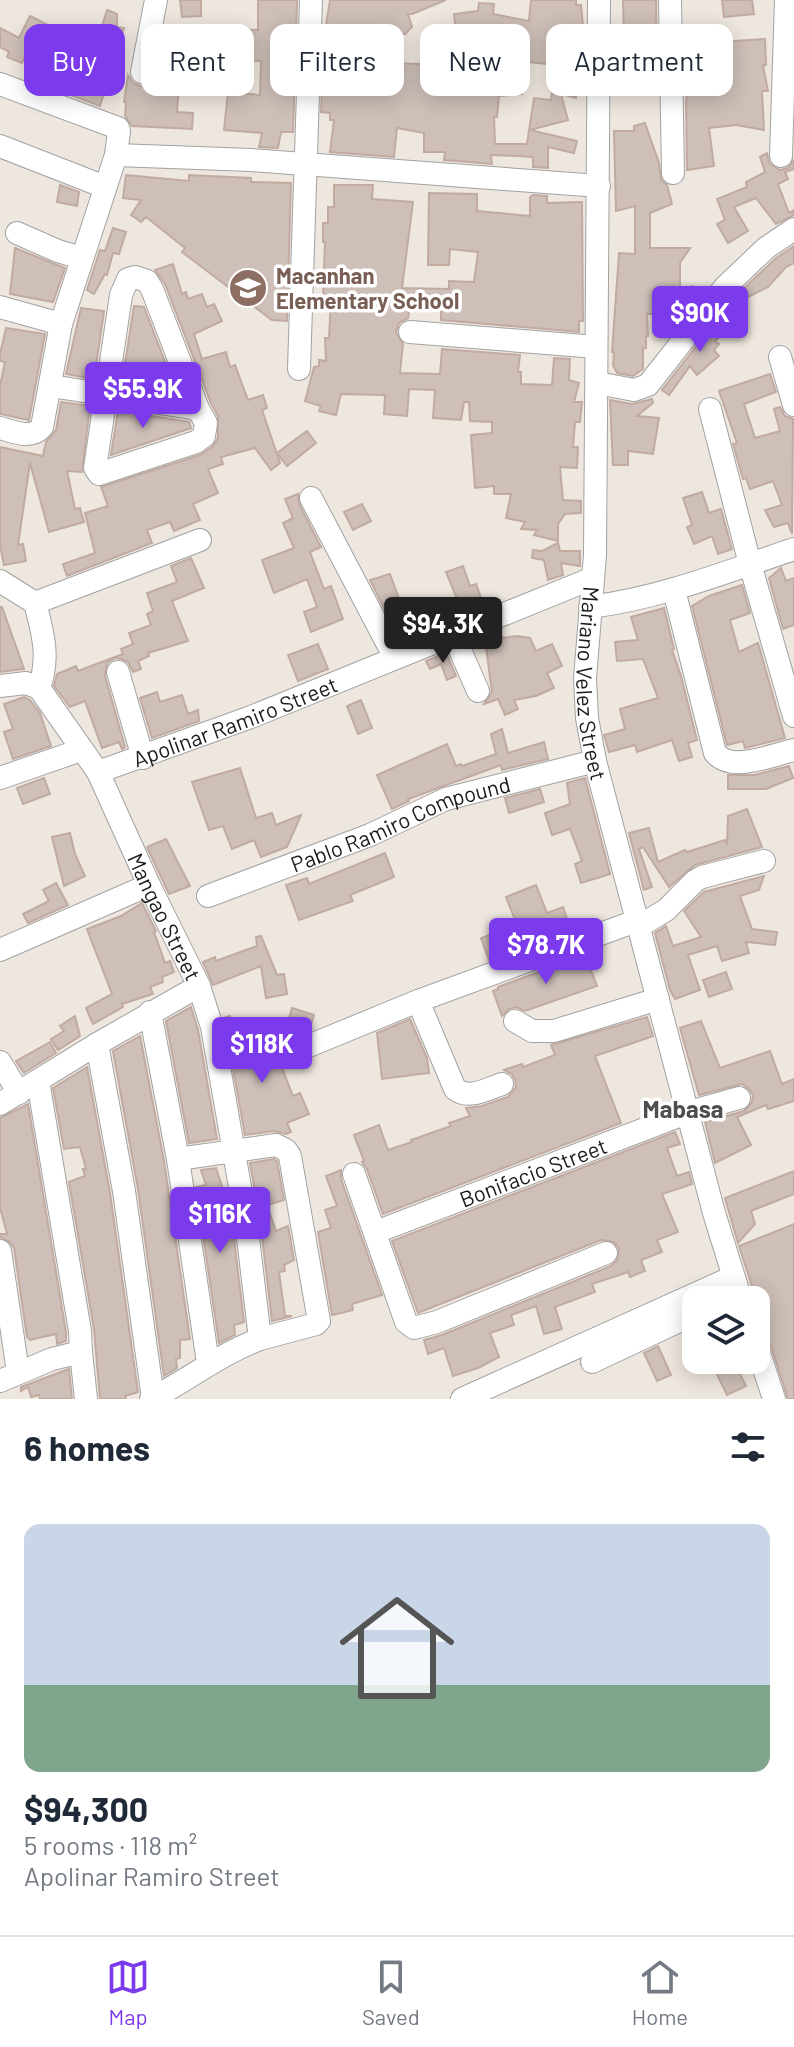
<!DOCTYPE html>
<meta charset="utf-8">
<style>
body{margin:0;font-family:Barlow,sans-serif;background:#f6f6f7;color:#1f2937;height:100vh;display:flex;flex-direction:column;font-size:30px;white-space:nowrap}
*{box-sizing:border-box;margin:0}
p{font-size:26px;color:#747a83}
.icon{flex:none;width:44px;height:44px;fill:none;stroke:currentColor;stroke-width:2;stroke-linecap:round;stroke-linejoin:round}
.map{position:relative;height:1399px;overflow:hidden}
.panel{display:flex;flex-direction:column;background:#fff;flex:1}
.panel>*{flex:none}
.banner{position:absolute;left:24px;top:24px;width:746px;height:72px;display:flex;gap:16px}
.fabs{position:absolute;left:682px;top:1286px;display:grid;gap:16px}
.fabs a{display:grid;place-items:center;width:88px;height:88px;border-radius:16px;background:#fff;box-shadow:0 4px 20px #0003;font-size:40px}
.price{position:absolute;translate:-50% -68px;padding:0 18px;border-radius:8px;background:#7c3aed;color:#fff;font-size:26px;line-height:52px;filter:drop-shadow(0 2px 4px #0008)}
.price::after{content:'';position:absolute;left:50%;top:48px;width:24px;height:18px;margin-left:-12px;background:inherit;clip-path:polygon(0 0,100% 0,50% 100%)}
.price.selected{background:#222;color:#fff}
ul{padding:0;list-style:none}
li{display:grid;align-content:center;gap:16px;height:424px;padding:0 24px}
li+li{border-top:2px solid #e0e1e3}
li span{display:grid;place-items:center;height:248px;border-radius:16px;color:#555}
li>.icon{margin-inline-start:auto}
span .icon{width:144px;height:144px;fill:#fffc;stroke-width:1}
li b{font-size:34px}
h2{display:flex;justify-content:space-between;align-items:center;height:96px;padding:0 24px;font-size:34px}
.chip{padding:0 28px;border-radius:16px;background:#fff;box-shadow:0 4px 20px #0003;font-size:28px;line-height:72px}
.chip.selected{background:#7c3aed;color:#fff}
.tabs{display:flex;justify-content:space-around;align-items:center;height:112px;border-top:2px solid #e0e1e3;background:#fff;font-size:22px;color:#747a83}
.tabs a{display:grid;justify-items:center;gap:4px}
.tabs .selected{color:#7c3aed}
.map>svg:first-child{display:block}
.building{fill:#cebfb8;stroke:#c1aba1;stroke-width:2;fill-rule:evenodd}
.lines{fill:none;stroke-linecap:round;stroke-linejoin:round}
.minor-casing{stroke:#a2a2a2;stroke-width:24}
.minor{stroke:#fff;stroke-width:22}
.labels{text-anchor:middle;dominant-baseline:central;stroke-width:7;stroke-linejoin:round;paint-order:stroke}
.education-label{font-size:22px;font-weight:bold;fill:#785e54;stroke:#fff;text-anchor:start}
.street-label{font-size:22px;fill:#1b1b1b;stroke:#fff}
.neighbourhood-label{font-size:24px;font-weight:bold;fill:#4e4e4e;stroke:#fff}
</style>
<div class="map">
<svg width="794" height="1399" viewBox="0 0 794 1399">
<rect width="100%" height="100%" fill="#eee7df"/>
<!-- building -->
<g class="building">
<path d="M180,0h21v16l-19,1z"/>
<path d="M258,0h39l-4,132h-12l-3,16 -19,-1 3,-14 -38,-3 4,-38 32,3 1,-34 -31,-1 -3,35 -18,-1 2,-34 -36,-6 3,-18 35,6 1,-14 44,2z"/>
<path d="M330,0h116l-34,14h-4l4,13 -7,7 -29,-1 3,19 -15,3 -2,23 29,3v-18l30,1 4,11 23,-4 -1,-33 9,-4 -2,-20 24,-3 1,-8 15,1 -1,10 36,7 2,-21h45v5h5l3,32 -2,13 -11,-1 5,49 -15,-4 7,26 -38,10 47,11 -3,12 -26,-6v21l-15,-1v-10l-15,-1 -27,-1 1,9 -48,-4 1,-8h-21v-19l-27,-5 -3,29 -64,-5 4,-32h-4v-7l-9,-1 3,-74zM519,61l37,4 -5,35 -17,-2 -7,46h-32l-1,-27h3l2,-21 23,-2z"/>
<path d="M623,0h33l1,85 -32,1z"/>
<path d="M722,0h30l2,14 -30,3z"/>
<path d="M107,10l10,4v13l7,1 -11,31 -19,-7z"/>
<path d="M30,16l18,9 -7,12 -6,-3 -13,29 -15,-6 2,-5 -9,-5v-19l19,10z"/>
<path d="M684,26h36v16l45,-3 1,26h-3l5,26h-6l2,39 -28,-5 -27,3 5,38 -27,4 -1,-71 4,-15 -5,1z"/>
<path d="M66,44l22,10 -10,28 27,8 -5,16 -51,-19z"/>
<path d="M128,75l5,8 7,3 7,-1 7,-6 25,4 -2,29 16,1 -1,16 -60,-3 -7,-10 1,-14h-2z"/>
<path d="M645,123l14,40 2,17 6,5 5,19 -22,9v35h40l-10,15v28l13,-5 5,12 -9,12 -3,-7 -33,3v8h-6l1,22h-2v12h-3v21l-10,7 -16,-3 -4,-8 1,-13h-2l7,-99 16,1v-48l-19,5 -2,-80h20v-5z"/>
<path d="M767,153l2,10 11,7 8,-2 6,-8v9l-9,3 3,7 -10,5 11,29 5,-3v5l-18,9 -20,-26 -22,9 14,24 -20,12 -11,-19 8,-4 -8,-21 30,-12 -1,-5 19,-10 -5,-15z"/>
<path d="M126,175l63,6v-6l62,3v4l40,1 -4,138 -15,-1 -90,-68 3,-4 -39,-31 -5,5 -10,-7 10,-15 -18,-2z"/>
<path d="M60,185l19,7 -2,14 -20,-4z"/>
<path d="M334,185h39l-1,14 41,3 -11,86 47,1v-8l25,1 4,-30 -28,-3 -1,16h-21l1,-72 48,1v17l53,5v-19l3,-2 14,1v7l35,-1 1,119h-4v11l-138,-12v-11l-31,-2 -2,11 -9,5 -3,9 7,12 -3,29 40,1 2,-25 78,6 -2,17h3v12l31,1 2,-27 16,1 -1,21 10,3 -5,19h8l-2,20h-5l-2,25h5l-1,21 -17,-1 3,33 18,1v12l-16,1 -7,10v17l-24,-6 3,-5 -16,-1 4,-7 -19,-4 5,-24h-17v-8l-19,2 -4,-53 21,-2v-11l-22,-1 -1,-19h-5l-3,18 -28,-2 2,-28 -26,-1 -2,27 -23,-2 1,-19 -44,-1 -5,21 -17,-4 2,-5 -16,-5 9,-34 5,-1v-6l7,1 -1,-23h4l2,-40h-8l2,-56h-2v-19h5v-16h6z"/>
<path d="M113,228l13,4 -7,22 -6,-1 -6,22 -2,-1 -11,20 -7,-4 13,-40 5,1z"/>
<path d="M794,246v17l-8,4 -18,20 -24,12 -6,-5 37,-35z"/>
<path d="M15,248l50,20 -12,34 -43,-8z"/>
<path d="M173,264l9,30 4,-2 2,7 14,-5 5,13 7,-3 8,17 -28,13 8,25 24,-7 4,15 5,-2 13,35 15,-5 4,13 -5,2 18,53 -9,7 -16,-22 -34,9 2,7 -15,5 10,24 -25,11 7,16 -26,11 -4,-9 -23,8 5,13 -85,33 -4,-12 32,-11 -10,-40 23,-7 -7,-19 99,-32 12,-8 6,-9v-22l-7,-13 -46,-119 -10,-14z"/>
<path d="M134,306l10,1 32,84 -54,-8z"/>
<path d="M81,308l23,3 -10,68 -28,-5z"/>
<path d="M720,316l10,11 -15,14 4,3 -5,6 5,6 -22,19 -7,-9 -21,29 -7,-5z"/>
<path d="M6,328l39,6 -16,86 -29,-6v-28l5,-24 -5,-1v-7z"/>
<path d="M770,374l6,18 -32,12 11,34 25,-7 -6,-22 6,-2 5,9 8,3 -1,115 -4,-11 -14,4 -9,-17 17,-5 -9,-24 -23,8 -4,-11 -3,1 -10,-35 4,-1 -18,-52z"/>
<path d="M652,399l1,4 -16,13 22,2 -6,36 -25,-3v14h-15l-3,-65 22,4z"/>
<path d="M61,402l29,4 -8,66 -15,-1 8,38 5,-1 4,14 -35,10 -19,-69 -12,82 5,-1 3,17 -22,4 -4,-20v-98l43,9 3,-14 10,-12z"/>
<path d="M118,411l71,11 2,6 -80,27z"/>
<path d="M307,431l9,12 -29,23 -10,-13z"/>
<path d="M702,492l7,21 12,-4 11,40 -14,5 -6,-18 -18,8 -7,-17 5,-2 -9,-27z"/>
<path d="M298,494l1,10 22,43 -11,5 14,37 7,-3 12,33 -32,13 -7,-20 13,-5 -10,-28 -33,14 -12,-33 32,-12 -11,-25 10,-5 -8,-19z"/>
<path d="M362,504l9,17 -18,9 -9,-18z"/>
<path d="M558,543l2,8h20v15l-19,-3 2,12 -15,5 -4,-20 -12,-2 1,-8 9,1z"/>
<path d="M191,558l13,30 -32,13 16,40 -40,12 1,3 -11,5 3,8 -8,3 -5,-10 -6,-3 -7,-1 -8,5 -2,13 20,71 -3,2 -3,-7 -17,6 -17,-47 -15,6 -16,-21 3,-12 19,-8 2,5 45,-17 -2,-5 12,-5 -4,-11 22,-8 -4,-11 6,-3 -6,-18 30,-11 -6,-16z"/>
<path d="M463,566l7,20 6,-2 5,14 -21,8 -14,-34z"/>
<path d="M781,568l5,13 8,-3v47l-11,4 -14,-51z"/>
<path d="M390,574l11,30 -16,6 -15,-30z"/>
<path d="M742,585l8,28 -20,7 9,32 19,-9 27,95 -40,10 -2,-7 -16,4 -35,-139 17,-10z"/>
<path d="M0,607h2l22,62 -24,3z"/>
<path d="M664,608l10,41 -2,1 9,26 16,64 -9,3 4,14 -13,4 -7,-21 -35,12 -2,-7 -26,7 -5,-17 21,-6 -5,-20 38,-11 -15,-39 -26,2 -2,-19 23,-2 -7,-23z"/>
<path d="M500,633l2,5 15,-2 13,2 6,13 16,-7 10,22 -15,7 7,15 -18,8 -22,4 4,9 -13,6 -7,-16 -14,5 8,-12 -7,-53z"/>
<path d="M318,644l10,25 -30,12 -10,-26z"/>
<path d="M446,653l10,23 -9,4 -6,-16 -11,5 -4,-8z"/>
<path d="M157,692l3,10 22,-7 6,19 10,-4 1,11 -47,17 -12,-40z"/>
<path d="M24,697l6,3 10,13 11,33 -38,13 -9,-27 9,-3 -9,-25z"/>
<path d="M361,700l11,28 -14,6 -11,-28z"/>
<path d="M502,729l6,24 36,-11 4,17 -46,11 -1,-5 -93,34 1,2 -17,8 -15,-34 70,-31 9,22 5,-2 1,2 34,-12 -5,-20z"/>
<path d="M789,766l4,12 -27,11h-38v-14h26z"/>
<path d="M240,768l16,50 16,-5 4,12 25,-10 -14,32 -26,10 -7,-17 -22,9 -9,-23 -14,4 -17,-48z"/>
<path d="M44,778l6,16 -27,10 -6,-16z"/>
<path d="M585,778l25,96 -29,9 -6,-19 7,-3 -12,-32 -18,6 -7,-22 25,-9 -3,-21z"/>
<path d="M540,789l4,13 -35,11 -4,-15z"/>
<path d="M747,809l15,38 -67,18 -26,22 -26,-40 -4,2 13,38 -8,3 -15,-57 20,-5 9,34 27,-12 2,2 38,-12 2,5 1,-29z"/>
<path d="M70,833l5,21 10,22 -21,10 -12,-49z"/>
<path d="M166,839l24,47 -21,8 -22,-47z"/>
<path d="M385,853l9,24 -44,18 3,6 -54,19 -13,-35 21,-7 2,6z"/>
<path d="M764,876l-5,14 -19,6 12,33 25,3 -2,13 -29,-3 3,11 -27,8 -5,-15 -29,9 12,35 -25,9 -5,-9 -15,-57 11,-7 7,20 28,-9 -17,-26 20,-19z"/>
<path d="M56,883l12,22 -40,18 -5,-9 26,-13 -6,-11z"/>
<path d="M536,885l11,28 16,-6 8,23 -82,30 -8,-22 36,-13 -11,-28z"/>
<path d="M142,903l14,28 -2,1 11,31 5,-2 4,11 -12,5 1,5 -13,5 3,7 -31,10 1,3 -30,17 -7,-16 26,-14 -25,-65 34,-13z"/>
<path d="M261,936l16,39 7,-1 3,20 -21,4 -5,-32 -48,19 -10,-23 12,-5 1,4 41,-15 -1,-9z"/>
<path d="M585,955l12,31 -72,25 -9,-4 -7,2 -7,7 -9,-25 5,-2v-2z"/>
<path d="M726,972l6,17 -23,8 -6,-17z"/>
<path d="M191,1007l7,23 19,109 -28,4 -23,-122z"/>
<path d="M292,1008l22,7 -5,16 -6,3 -17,-6z"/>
<path d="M75,1016l5,20 -22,14 -7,-11 13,-8 -4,-5z"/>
<path d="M230,1016l4,10 5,-1 8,23 31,-11 4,11 -7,2 18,46 7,-3 9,21 -22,9 4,9 -5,2 -12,-3 -29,4 -21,-117z"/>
<path d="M647,1017l6,19 -58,20 26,67 -238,91 -16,-45 -5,-7 2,-1 -10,-26 25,-10 9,25 24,-8 -1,-2 40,-14 -2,-3 21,-7 -4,-8 16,-2 26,-9 8,-10 -1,-7 -3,-6 -8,-4 18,-6 1,3 32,-12 -4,-10z"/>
<path d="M410,1019l17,39 2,15 -47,6 -5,-46z"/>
<path d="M701,1021l19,47 50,-17 12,33 12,-5v22l-26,8 -2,-4 -29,12 14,28 -36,18 -10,-41 39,-11 8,-9 1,-7 -4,-6 -7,-5 -43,11 -19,-67z"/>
<path d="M140,1036l24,125 26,178 -10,1v18l-4,1 1,9 -13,8 -26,-187 -25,-138z"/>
<path d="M50,1042l6,11 -32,20 -8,-12z"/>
<path d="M87,1067l23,126 28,199 -13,4 1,3h-26l-6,-70 -25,-147 16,-6 -2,-7h3l-6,-22 -16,2 -11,-61z"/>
<path d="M28,1104l38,228v9l-9,3 -1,-10 -26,6 -3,-3 -13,-89 -4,-6 -10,-5v-3h7l-7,-26v-90z"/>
<path d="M675,1132l5,12 -13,4 10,28 12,-4 3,12 -30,10 16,38 -21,8 5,12 -21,8 4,11 -15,6 -2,-5 -36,12 3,8 -40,15 7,22 -18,5 -8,-28 -25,9 3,10 -24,8 9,24 -21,11 -25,8 -9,-28 -16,6 -4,-14 18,-5 169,-69 6,-5 2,-13 -5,-6 -13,-2 -183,73 -26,-72z"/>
<path d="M274,1159l3,2 7,39 -17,5 9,26 12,-5 6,34 -10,5 1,6 -6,1 6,44h7l-20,5 -12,-102 -10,-56z"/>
<path d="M216,1168l15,46 13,108 -10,3 1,10 -16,8 -23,-156 10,-2 -5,-15z"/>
<path d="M341,1170v9l41,116 -30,9 1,6 -21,5 -14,-83 13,-4 -6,-18 12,-4 -11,-30z"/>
<path d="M794,1171v23l-43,17 4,13 -17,19 -13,-45z"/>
<path d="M794,1224v175h-6l-19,-59 -6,-8 -5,-14 4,-1 -23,-71z"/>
<path d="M658,1346l13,29 -14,6 -13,-28z"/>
<path d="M710,1360h23l13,26 -19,9z"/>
<path d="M69,1369l3,30h-32l-1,-4 -8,2 -3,-10 -7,4v-4z"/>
</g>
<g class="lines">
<defs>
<g id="minor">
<path id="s1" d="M599,0l-4,555 -10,123 2,40 8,43 119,452 27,87"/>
<path d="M670,0l3,173"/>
<path d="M142,72l14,-72"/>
<path d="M0,84l118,44 1,3 -3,24 -55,169 -19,103c-11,13 -27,5 -42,1"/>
<path d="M0,146l105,41"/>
<path d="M116,155l135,5 348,26"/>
<path d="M781,156l5,-156"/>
<path d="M17,233l41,18 23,7"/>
<path d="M135,277l12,4 5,8 46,120 8,14 -2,13 -8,6 -97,32 -4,-6 26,-173 7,-16z"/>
<path d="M0,307l61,17"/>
<path d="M410,332l186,15"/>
<path d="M780,357l14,48"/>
<path d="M299,369l12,-369"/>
<path d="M597,383l37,7 14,-5 77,-98 41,-39 28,-19"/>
<path d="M51,386l147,23"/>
<path d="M710,409l40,155 44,152"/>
<path d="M311,498l84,160"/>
<path d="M0,581l35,22c8,30 15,55 4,85"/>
<path d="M674,590l41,163c17,20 56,2 79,-3"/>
<path d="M35,603l165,-63"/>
<path d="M590,607c71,-9 136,-35 204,-58"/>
<path d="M453,634l25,57"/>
<path d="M118,672l25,86"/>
<path id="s2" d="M0,686l26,-3 13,5 59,84 51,113 50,101 13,41 34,194 14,118c-40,15 -72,41 -109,60"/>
<path id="s3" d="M98,772l153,-55 342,-139"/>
<path d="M0,778l81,-28"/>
<path id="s4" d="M208,896l162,-61 76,-36 149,-38"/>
<path d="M638,927l28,-17 29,-29 7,-4 62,-16"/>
<path d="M0,950l149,-65"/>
<path d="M418,1001l37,88c14,11 32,0 47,-5"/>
<path d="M150,1012l28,147 30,204"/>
<path d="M515,1021l17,10h22l104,-32"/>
<path d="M97,1044l27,147 29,207"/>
<path d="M311,1045l107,-44 218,-80"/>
<path d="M0,1062l19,31"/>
<path d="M0,1104l97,-60 102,-58"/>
<path d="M178,1159l98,-14 10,5 4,6 29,165 -3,3 -56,15"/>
<path d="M354,1174l52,148 8,6 23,-6 169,-69"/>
<path id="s5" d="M376,1232l313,-120 50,-14"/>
<path d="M0,1251l18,121"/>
<path d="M756,1344l18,55"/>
<path d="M81,1352l5,47"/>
<path d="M592,1362l104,-49"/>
<path d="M0,1381l52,-22 29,-7 -1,-21 -42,-250"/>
<path d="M462,1399l271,-122"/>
</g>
</defs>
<!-- minor casing -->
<use href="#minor" class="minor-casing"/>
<!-- minor -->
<use href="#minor" class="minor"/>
</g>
<!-- icons -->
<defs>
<symbol id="school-disc" viewBox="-11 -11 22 22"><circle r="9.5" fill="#8d6e63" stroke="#fff"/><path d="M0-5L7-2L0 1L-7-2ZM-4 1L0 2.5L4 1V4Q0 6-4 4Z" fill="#fff"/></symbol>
</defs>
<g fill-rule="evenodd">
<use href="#school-disc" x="226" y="266" width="44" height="44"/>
</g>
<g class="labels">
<!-- education labels -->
<g class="education-label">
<text x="276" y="275">Macanhan<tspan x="276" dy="25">Elementary School</tspan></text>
</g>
<!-- street labels -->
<g class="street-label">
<text stroke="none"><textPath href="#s1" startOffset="684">Mariano Velez Street</textPath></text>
<text stroke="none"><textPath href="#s3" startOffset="146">Apolinar Ramiro Street</textPath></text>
<text stroke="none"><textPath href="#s4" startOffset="206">Pablo Ramiro Compound</textPath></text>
<text stroke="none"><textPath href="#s2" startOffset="302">Mangao Street</textPath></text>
<text stroke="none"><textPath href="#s5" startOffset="168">Bonifacio Street</textPath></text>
</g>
<!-- neighbourhood labels -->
<g class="neighbourhood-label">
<text x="683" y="1108">Mabasa</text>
</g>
</g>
</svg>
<div class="fabs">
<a><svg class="icon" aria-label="layers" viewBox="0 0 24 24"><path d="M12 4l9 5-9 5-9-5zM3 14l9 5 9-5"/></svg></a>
</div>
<b class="price" style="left:700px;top:354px">$90K</b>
<b class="price" style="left:143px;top:430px">$55.9K</b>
<b class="price selected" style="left:443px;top:665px">$94.3K</b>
<b class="price" style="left:546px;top:986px">$78.7K</b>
<b class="price" style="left:262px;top:1085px">$118K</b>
<b class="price" style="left:220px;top:1255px">$116K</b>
<div class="banner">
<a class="chip selected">Buy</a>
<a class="chip">Rent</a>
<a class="chip">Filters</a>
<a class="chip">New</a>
<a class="chip">Apartment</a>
</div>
</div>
<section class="panel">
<h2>6 homes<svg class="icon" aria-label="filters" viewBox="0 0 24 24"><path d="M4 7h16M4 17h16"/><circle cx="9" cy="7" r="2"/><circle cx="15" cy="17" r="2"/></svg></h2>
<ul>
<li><span style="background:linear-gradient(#c9d6e8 65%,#7fa58c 0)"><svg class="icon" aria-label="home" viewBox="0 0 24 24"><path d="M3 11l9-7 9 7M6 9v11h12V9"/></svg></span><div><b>$94,300</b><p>5 rooms · 118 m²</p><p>Apolinar Ramiro Street</p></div></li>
</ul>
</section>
<nav class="tabs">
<a class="selected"><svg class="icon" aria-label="map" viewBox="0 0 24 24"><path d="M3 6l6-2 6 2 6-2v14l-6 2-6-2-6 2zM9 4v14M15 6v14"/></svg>Map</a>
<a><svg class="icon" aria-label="saved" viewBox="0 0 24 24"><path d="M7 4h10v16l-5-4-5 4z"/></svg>Saved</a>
<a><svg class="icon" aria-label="home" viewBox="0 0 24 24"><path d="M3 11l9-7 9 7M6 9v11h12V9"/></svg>Home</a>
</nav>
